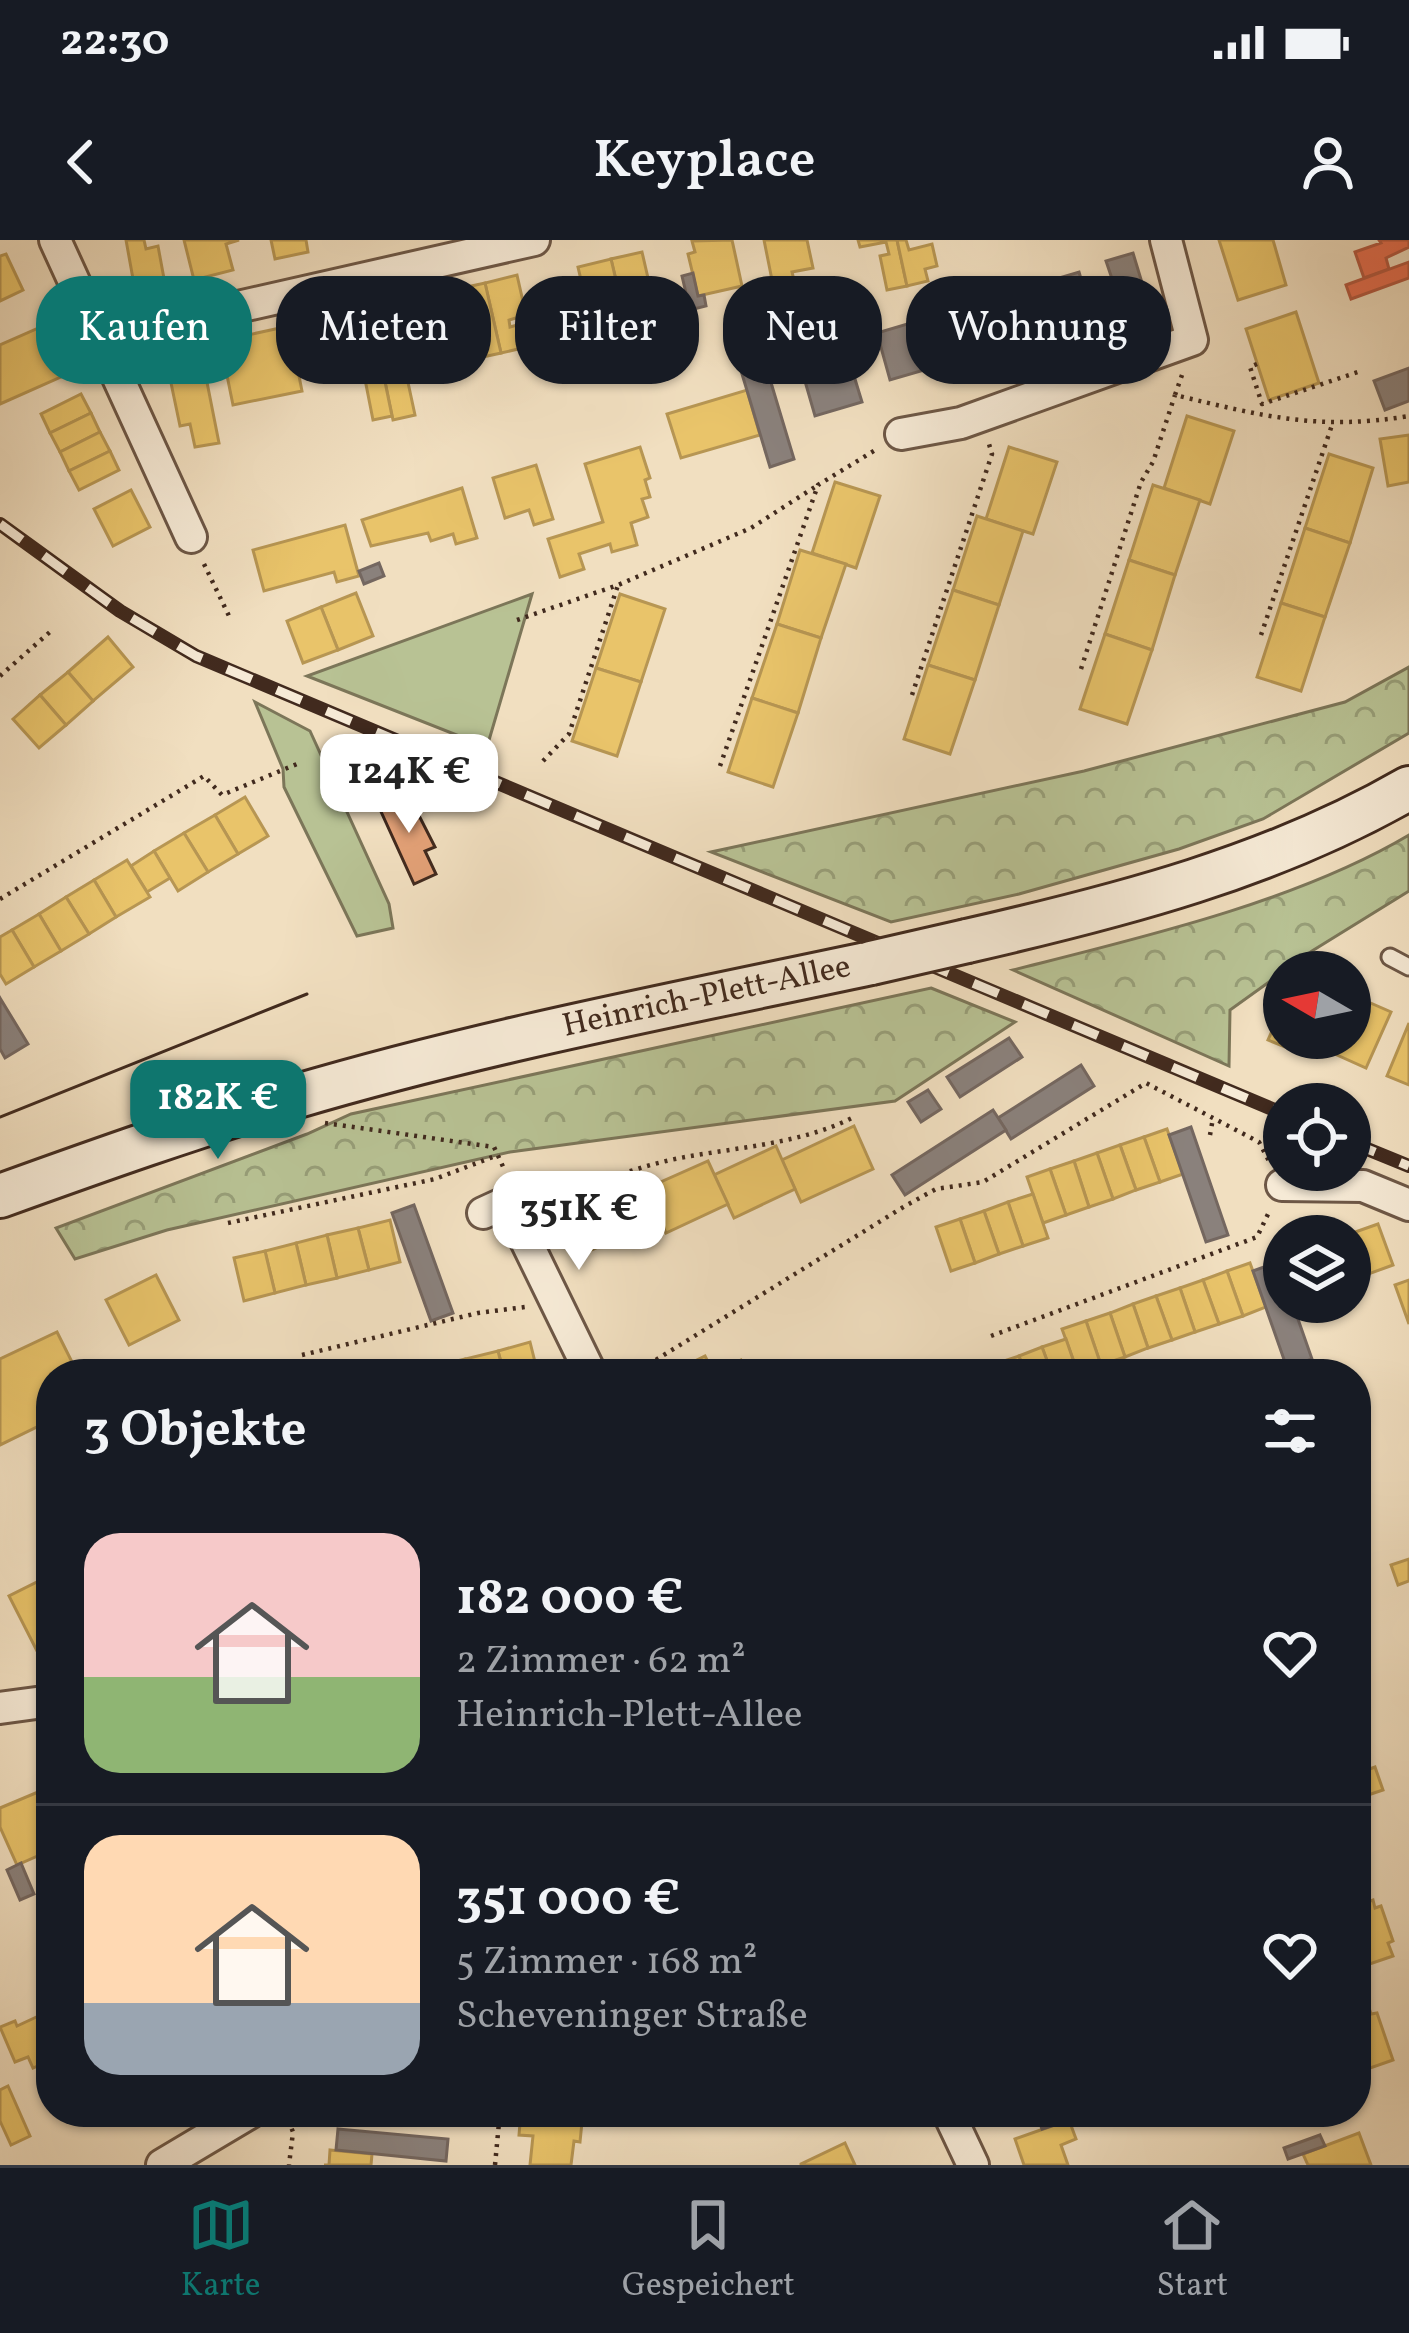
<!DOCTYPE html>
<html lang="de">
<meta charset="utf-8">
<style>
body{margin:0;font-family:Vollkorn,serif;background:#242831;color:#f1f3f6;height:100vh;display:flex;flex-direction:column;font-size:45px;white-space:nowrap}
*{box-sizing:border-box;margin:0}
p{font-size:39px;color:#9ea1a6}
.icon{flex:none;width:66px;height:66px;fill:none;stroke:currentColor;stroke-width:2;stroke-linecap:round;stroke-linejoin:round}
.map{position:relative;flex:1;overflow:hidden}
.details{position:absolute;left:36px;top:1119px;width:1335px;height:768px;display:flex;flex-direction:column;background:#171b24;border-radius:48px;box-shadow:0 3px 9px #0004}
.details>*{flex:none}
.hud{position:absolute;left:36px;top:36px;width:1338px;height:108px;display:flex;gap:24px}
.needle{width:78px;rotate:279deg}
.buttons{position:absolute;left:1263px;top:711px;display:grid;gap:24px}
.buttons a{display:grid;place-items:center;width:108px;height:108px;border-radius:50%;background:#171b24;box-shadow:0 3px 9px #0004;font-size:60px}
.price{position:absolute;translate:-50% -102px;padding:0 27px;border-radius:24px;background:#fff;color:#222;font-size:39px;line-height:78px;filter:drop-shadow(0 3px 6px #0008)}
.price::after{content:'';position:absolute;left:50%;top:72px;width:36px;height:27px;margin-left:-18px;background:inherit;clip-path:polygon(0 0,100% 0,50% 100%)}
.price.on{background:#0f766e;color:#fff}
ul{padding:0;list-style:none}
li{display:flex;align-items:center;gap:36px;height:300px;padding:0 48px}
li+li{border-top:3px solid #363941}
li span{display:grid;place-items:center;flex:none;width:336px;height:240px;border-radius:36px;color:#555}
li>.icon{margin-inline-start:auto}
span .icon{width:144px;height:144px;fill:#fffc;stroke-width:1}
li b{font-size:51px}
h2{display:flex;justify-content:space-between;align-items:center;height:144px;padding:0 48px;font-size:51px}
.chip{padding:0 42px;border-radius:48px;background:#171b24;box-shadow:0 3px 9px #0004;font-size:42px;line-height:108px}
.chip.on{background:#0f766e;color:#fff}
.status{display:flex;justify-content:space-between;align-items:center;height:84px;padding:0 60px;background:#171b24;direction:ltr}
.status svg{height:33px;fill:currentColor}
header{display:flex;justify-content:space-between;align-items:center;height:156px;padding:0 48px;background:#171b24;font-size:54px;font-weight:600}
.tabs{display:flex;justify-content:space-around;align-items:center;height:168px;border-top:3px solid #363941;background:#171b24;font-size:33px;color:#9ea1a6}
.tabs a{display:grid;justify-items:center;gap:6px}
.tabs .on{color:#0f766e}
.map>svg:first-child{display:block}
.green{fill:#b8c294;stroke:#7c7659;stroke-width:3}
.forest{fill:url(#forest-crowns);stroke:#7c7659;stroke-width:3}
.homes{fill:#e9c46a;stroke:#b79653;stroke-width:3}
.shops{fill:#e76f51;stroke:#b55a42;stroke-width:3}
.industry{fill:#8a817c;stroke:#746760;stroke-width:3}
.building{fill:#e3a177;stroke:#412a1e;stroke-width:3}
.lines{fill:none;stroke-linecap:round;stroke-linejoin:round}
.lane-casing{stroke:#6d5746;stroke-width:21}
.street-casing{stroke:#6d5746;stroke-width:36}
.secondary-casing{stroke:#412a1e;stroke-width:48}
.path{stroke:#412a1e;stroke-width:4.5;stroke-dasharray:3 6;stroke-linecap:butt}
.lane{stroke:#f6ead6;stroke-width:15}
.street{stroke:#f6ead6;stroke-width:30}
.secondary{stroke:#f6ead6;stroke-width:42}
.tram{stroke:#412a1e;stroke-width:3}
.rail-casing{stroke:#412a1e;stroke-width:14}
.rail{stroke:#f6ead6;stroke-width:9;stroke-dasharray:27;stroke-linecap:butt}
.secondary-bridge-casing{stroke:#412a1e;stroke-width:48;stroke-linecap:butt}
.secondary-bridge{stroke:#f6ead6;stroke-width:42}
.labels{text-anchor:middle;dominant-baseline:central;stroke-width:12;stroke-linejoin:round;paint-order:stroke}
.street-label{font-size:33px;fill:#412a1e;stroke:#f6ead6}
</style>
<div class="status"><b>22:30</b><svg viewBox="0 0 49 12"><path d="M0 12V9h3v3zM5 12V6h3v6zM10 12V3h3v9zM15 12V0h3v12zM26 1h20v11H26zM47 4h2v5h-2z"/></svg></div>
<header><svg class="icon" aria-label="back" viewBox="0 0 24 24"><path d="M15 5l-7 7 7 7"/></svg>Keyplace<svg class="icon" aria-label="person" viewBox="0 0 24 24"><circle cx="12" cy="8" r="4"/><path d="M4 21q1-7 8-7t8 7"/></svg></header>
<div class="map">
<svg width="1409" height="1925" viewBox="0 0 1409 1925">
<defs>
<pattern id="forest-crowns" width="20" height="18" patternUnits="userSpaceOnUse" patternTransform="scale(3)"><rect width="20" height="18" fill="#b8c294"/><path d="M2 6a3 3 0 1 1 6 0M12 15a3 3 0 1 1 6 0" fill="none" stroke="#979e78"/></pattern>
</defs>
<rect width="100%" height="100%" fill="#f1dfc0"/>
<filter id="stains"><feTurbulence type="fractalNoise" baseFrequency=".00167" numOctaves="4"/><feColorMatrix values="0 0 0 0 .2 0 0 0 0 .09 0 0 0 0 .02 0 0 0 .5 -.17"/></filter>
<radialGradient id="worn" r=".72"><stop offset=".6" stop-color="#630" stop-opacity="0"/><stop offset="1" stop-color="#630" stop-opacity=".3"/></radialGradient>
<!-- green -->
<g class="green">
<path d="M532,354l-45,153 -180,-71z"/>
<path d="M255,462l55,29 79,173 4,24 -36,8 -73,-149 -1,-18z"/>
</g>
<!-- forest -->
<g class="forest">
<path d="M1409,427v66l-146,86 -84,30 -160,45 -128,28 -180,-70 373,-81 261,-69z"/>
<path d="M1409,595v56l-97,60 -82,59 -1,56 -216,-96c127,-32 283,-68 396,-135z"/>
<path d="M931,748l84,34 -120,79 -385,51 -343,78 -92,29 -19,-31 251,-94 44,-20z"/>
</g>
<!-- homes -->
<g class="homes">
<path d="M126,0h18l2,9 12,-3 7,38 -30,6z"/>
<path d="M184,0h55l-13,4 7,26 -39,10z"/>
<path d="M271,0h35l2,12 -33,7z"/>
<path d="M732,0l10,46 -44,10 -10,-42 7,-2 -3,-11z"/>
<path d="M764,0h43l6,28 -21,4 2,8 -21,5z"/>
<path d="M858,0h39l10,46 -20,4 -7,-34 9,-2 -3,-12 -26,5z"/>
<path d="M897,0h9l3,10 23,-6 5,22 -12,3 3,12 -21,5z"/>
<path d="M1219,0h54l13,45 -48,15z"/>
<path d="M642,12l9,39 -20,4 2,8 12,-3 14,59 -23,5 -25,-105z"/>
<path d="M6,14l17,36 -23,11v-45z"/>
<path d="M611,19l20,85 -19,4 -9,-38 9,-2 -2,-8 -23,6 -9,-39z"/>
<path d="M517,35l9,40 -17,5 1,7 7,-2 6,23 -22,5 -16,-70z"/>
<path d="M485,43l16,70 -18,4 -5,-23 8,-1 -2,-8 -22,5 -9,-40z"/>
<path d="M401,62l8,38 -16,3 1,9 7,-2 14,65 -22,5 -23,-111z"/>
<path d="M370,69l22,107 -19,4 -12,-61 8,-2 -1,-9 -23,5 -8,-37z"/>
<path d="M1296,72l23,71 -50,17 -23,-71z"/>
<path d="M50,83l22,49 -72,32v-59z"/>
<path d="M289,86l13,65 -69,14 -13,-64z"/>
<path d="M201,112l18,91 -24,4 -5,-23 -10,2 -14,-67z"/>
<path d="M747,150l13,45 -79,23 -14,-44z"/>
<path d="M81,154l10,19 -41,20 -9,-19z"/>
<path d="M91,173l9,19 -40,20 -10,-19z"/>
<path d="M1187,176l47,15 -24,73 -46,-16z"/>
<path d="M100,192l10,19 -41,20 -9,-19z"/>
<path d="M1409,195v47l-21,4 -8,-47z"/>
<path d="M640,207l10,31 -5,2 5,17 -8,2 6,18 -17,6 6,22 -25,7 -2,-8 -31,10 5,15 -24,8 -12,-38 55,-17 -18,-58z"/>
<path d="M1009,207l48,15 -24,72 -47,-15z"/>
<path d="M110,211l9,19 -40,20 -10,-19z"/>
<path d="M1329,214l44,14 -23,75 -45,-15z"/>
<path d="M536,225l17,54 -19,6 -5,-15 -24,8 -12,-40z"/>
<path d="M835,242l45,14 -24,72 -44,-15z"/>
<path d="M1153,245l47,15 -25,75 -46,-15z"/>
<path d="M462,248l15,50 -21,6 -3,-10 -22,7 -3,-8 -57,13 -9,-26z"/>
<path d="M131,250l19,37 -37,19 -19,-37z"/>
<path d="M977,276l46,15 -24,74 -46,-15z"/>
<path d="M345,285l14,51 -22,6 -3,-10 -70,19 -11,-41z"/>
<path d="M1305,288l45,15 -25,74 -44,-14z"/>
<path d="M800,310l46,14 -25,74 -44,-14z"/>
<path d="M1129,320l46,15 -23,75 -47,-16z"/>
<path d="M953,350l46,15 -24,75 -47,-15z"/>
<path d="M356,353l17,43 -35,14 -17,-43z"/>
<path d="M620,354l45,15 -24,73 -45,-14z"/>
<path d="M1281,363l44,14 -24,74 -44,-14z"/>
<path d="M321,367l17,43 -35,13 -16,-42z"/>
<path d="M777,384l44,14 -23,75 -46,-15z"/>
<path d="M1105,394l47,16 -25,74 -47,-15z"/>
<path d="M108,397l25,30 -40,34 -25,-29z"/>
<path d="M928,425l47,15 -25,74 -46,-15z"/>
<path d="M596,428l45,14 -24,74 -45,-15z"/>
<path d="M68,432l25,29 -27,24 -26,-30z"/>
<path d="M40,455l26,30 -27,23 -26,-29z"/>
<path d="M752,458l46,15 -25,74 -45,-15z"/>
<path d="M245,557l23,39 -30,18 -23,-39z"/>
<path d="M215,575l23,39 -30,18 -24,-39z"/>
<path d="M184,593l24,39 -30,19 -24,-40z"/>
<path d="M154,611l16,27 -23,14 -16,-26z"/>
<path d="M127,620l23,37 -34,20 -22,-37z"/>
<path d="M94,640l22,37 -27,17 -23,-37z"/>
<path d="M66,657l23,37 -28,17 -22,-37z"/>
<path d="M39,674l22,37 -27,16 -22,-37z"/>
<path d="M12,690l22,37 -28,17 -6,-10v-37z"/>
<path d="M1350,754l41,18 -25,56 -40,-18 5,-12h19z"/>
<path d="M1284,764v34h28l-7,17 -37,-15z"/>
<path d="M1409,783v62l-22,-9z"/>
<path d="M854,886l19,43 -72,33 -19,-42z"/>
<path d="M1167,889l16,45 -23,8 -16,-45z"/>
<path d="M1144,897l16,45 -24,8 -16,-45z"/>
<path d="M1120,905l16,45 -23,9 -16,-46z"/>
<path d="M776,906l19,43 -61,29 -20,-43z"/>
<path d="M1097,913l16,46 -24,8 -15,-46z"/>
<path d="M708,921l20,43 -62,29 -21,-44z"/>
<path d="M1074,921l15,46 -23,8 -16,-46z"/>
<path d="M1050,929l16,46 -23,8 -16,-46z"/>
<path d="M640,937l19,42 -74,34 -19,-42z"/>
<path d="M1033,954l15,44 -25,8 -15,-44z"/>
<path d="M1008,962l15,44 -24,8 -15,-43z"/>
<path d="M984,971l15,43 -24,9 -15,-44z"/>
<path d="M960,979l15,44 -24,8 -15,-44z"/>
<path d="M390,980l10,42 -31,8 -11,-42z"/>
<path d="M1378,984l15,41 -41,15 -2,-44h-6z"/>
<path d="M358,988l11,42 -32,8 -10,-43z"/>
<path d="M327,995l10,43 -31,7 -10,-42z"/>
<path d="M296,1003l10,42 -31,8 -10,-42z"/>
<path d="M265,1011l10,42 -31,8 -10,-43z"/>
<path d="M1250,1023l16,44 -23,9 -16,-45z"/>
<path d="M1227,1031l16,45 -24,8 -16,-44z"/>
<path d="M156,1035l23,45 -50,25 -23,-45z"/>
<path d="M1203,1040l16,44 -24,8 -15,-44z"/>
<path d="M1409,1040v44l-14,-39z"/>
<path d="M1180,1048l15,44 -23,8 -16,-44z"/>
<path d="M1156,1056l16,44 -24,8 -15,-44z"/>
<path d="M1133,1064l15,44 -23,9 -15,-44z"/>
<path d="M1110,1073l15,44 -24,8 -15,-44z"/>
<path d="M1086,1081l15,44 -23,8 -16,-44z"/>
<path d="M57,1092l21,42h-27v46l-51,25v-86z"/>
<path d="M1066,1099l12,35h-26l-10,-27z"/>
<path d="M530,1102l8,32h-34l-6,-23z"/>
<path d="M1042,1107l10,27h-27l-6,-18z"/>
<path d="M498,1111l6,23h-36l-3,-15z"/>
<path d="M705,1116l9,18 27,-14 8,14h-55l-5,-10z"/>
<path d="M1019,1116l6,18h-27l-3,-10z"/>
<path d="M465,1119l3,15h-35l-1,-7z"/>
<path d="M1409,1319v22l-11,4 -7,-20z"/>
<path d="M51,1335v71l-13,7 -29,-57z"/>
<path d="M1375,1527l8,23 -21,7 -6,-23z"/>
<path d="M38,1552l13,29v29l-34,15 -17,-38v-19z"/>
<path d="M1373,1660l2,8 6,-2 12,35 -5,2 5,13 -35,12 -2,-62z"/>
<path d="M1362,1747l9,27 6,-1 16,47 -37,13v-84z"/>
<path d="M45,1773l2,6 4,-2v43l-18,8 -5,-11 -13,5 -15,-35 15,-6 2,5z"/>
<path d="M8,1846l22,50 -19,9 -11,-24v-31z"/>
<path d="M536,1872h47l-3,30 -6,-1 -3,24h-41l3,-29 -14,-1 1,-12 15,1z"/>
<path d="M1069,1880l7,19 -15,6 7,20h-44l-9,-26z"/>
<path d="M1359,1893l12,32h-63l-5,-11z"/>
<path d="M845,1903l10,22h-54v-1z"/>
<path d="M330,1910l42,4 -1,11h-47h5z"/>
</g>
<!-- shops -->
<g class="shops">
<path d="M1379,0h30v7l-23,11 3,11 -25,9 -9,-26 26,-9z"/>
<path d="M1409,22v16l-58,21 -5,-14z"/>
</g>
<!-- industry -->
<g class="industry">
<path d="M1133,13l20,66 -25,7 -22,-65z"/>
<path d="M1079,32l20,70 -47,13 -20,-69z"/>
<path d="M693,33l5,23 6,-1 2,11 -16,4 -8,-34z"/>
<path d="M1001,56l21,69 -47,14 -20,-69z"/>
<path d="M924,79l14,47 -48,14 -13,-47z"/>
<path d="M844,103l18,59 -47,14 -17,-59z"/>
<path d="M766,126l28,93 -24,8 -28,-93z"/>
<path d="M1409,128v33l-24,9 -11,-29z"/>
<path d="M379,323l5,13 -20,8 -5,-13z"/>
<path d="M0,758l28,46 -23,14 -5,-9z"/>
<path d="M1009,798l13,19 -62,40 -13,-20z"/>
<path d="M1081,825l13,21 -83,53 -13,-21z"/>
<path d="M928,850l13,19 -20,13 -13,-20z"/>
<path d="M993,870l13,20 -101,65 -13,-20z"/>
<path d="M1191,887l37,108 -22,7 -37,-107z"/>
<path d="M414,965l39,108 -22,8 -39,-108z"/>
<path d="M1278,1022l6,18v22h8l20,57 -25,9 -34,-97z"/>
<path d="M21,1623l13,31 -14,6 -13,-30z"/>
<path d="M1036,1872h31l2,8 -27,9z"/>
<path d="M338,1889l110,10 -2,22 -110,-11z"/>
<path d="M1320,1895l5,11 -37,13 -4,-11z"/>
</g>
<!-- building -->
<path class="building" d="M407,552l28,55 -10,4 11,23 -22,10 -36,-79z"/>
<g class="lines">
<defs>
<path id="lane" d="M1390,717l19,10"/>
<g id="street">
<path d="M55,0l136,297"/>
<path d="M101,98l433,-98"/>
<path d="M901,194l60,-11 231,-83 -26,-100"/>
<path d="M1282,945l81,1 46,19"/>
<path d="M483,973l24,-11 84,172"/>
<path d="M0,1468l51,-7"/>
<path d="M948,1872l25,53"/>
<path d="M162,1925l89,-53"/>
</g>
<g id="secondary">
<path d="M967,701c153,-35 305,-74 442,-153"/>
<path id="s1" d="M0,956c97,-35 195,-70 294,-99 189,-56 384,-93 577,-134"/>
</g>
</defs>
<!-- lane casing -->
<use href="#lane" class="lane-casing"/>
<!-- street casing -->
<use href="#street" class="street-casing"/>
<!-- secondary casing -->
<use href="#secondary" class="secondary-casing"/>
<!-- path -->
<g class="path">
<path d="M1257,124l-7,3 12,37 99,-33"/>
<path d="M1182,135l-7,20c87,21 144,36 234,21"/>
<path d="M204,324l26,54"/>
<path d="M517,380l101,-35 133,-57 67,-43"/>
<path d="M1261,395l71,-210"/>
<path d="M1081,429l60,-187 12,-20 22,-67"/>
<path d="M0,436l51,-45"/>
<path d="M912,455l80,-241 -3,-10"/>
<path d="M543,521l26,-27 49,-149"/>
<path d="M720,526l98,-281 59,-36"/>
<path d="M0,659l204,-123 18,19 75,-31"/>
<path d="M325,883l169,24 11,24"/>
<path d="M1210,895l3,-17"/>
<path d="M538,968c47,-21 92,-40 142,-50 58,-11 121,-14 174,-41"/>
<path d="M228,983l207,-44 63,-24"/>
<path d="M991,1096l266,-99 13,-27"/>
<path d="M302,1115l176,-42 47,-6"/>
<path d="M633,1134l272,-168 31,-17 47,-7 163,-99 113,59 11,21"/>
<path d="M285,1872l8,20 -4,33"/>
<path d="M449,1879l17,-7"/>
<path d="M495,1925l5,-53"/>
</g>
<!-- lane -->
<use href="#lane" class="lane"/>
<!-- street -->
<use href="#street" class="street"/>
<!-- secondary -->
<use href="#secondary" class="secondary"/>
<!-- tram -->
<path class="tram" d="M0,877l307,-123"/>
<defs>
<g id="rail">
<path d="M0,284l120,87 76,45 1088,458"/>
<path d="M1350,902l59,24"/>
</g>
</defs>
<!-- rail casing -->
<use href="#rail" class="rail-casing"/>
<!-- rail -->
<use href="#rail" class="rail"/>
<defs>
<path id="secondary-bridge" d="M871,723l96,-22"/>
</defs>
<!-- secondary-bridge casing -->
<use href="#secondary-bridge" class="secondary-bridge-casing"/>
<!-- secondary-bridge -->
<use href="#secondary-bridge" class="secondary-bridge"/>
</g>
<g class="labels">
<!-- street labels -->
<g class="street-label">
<text stroke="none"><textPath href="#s1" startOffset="735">Heinrich-Plett-Allee</textPath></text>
</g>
</g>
<rect width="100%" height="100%" filter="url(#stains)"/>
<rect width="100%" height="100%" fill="url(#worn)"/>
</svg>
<div class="buttons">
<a><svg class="needle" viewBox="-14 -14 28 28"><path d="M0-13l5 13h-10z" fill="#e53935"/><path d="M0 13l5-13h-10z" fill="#9ea1a6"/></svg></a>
<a><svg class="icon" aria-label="locate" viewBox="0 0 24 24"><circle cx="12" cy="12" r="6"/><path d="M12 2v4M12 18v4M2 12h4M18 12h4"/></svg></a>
<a><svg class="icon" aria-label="layers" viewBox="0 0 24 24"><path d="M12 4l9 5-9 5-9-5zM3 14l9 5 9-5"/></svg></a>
</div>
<b class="price" style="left:409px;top:596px">124K €</b>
<b class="price on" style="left:218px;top:922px">182K €</b>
<b class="price" style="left:579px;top:1033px">351K €</b>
<div class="hud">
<a class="chip on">Kaufen</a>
<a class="chip">Mieten</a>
<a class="chip">Filter</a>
<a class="chip">Neu</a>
<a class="chip">Wohnung</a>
</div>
<section class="details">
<h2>3 Objekte<svg class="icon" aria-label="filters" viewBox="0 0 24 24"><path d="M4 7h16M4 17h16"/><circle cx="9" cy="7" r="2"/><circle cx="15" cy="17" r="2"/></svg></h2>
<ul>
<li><span style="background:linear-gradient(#f6c9c9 60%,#8fb573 0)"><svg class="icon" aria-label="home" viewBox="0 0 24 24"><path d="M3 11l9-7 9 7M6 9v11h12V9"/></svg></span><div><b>182 000 €</b><p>2 Zimmer · 62 m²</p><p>Heinrich-Plett-Allee</p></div><svg class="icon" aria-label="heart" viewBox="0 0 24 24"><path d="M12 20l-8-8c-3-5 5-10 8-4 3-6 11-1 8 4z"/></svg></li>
<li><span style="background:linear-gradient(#ffd9b3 70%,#9aa5b1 0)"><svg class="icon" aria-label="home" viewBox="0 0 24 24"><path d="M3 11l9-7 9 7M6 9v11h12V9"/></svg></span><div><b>351 000 €</b><p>5 Zimmer · 168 m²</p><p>Scheveninger Straße</p></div><svg class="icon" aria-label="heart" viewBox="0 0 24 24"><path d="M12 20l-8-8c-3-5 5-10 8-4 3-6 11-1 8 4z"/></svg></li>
</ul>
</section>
</div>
<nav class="tabs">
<a class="on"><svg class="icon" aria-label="map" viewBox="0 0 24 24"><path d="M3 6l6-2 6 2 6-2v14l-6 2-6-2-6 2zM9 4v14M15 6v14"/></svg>Karte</a>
<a><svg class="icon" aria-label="saved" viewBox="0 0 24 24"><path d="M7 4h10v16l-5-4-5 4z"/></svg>Gespeichert</a>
<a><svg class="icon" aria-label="home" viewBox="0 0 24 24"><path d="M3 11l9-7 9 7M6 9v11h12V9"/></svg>Start</a>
</nav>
